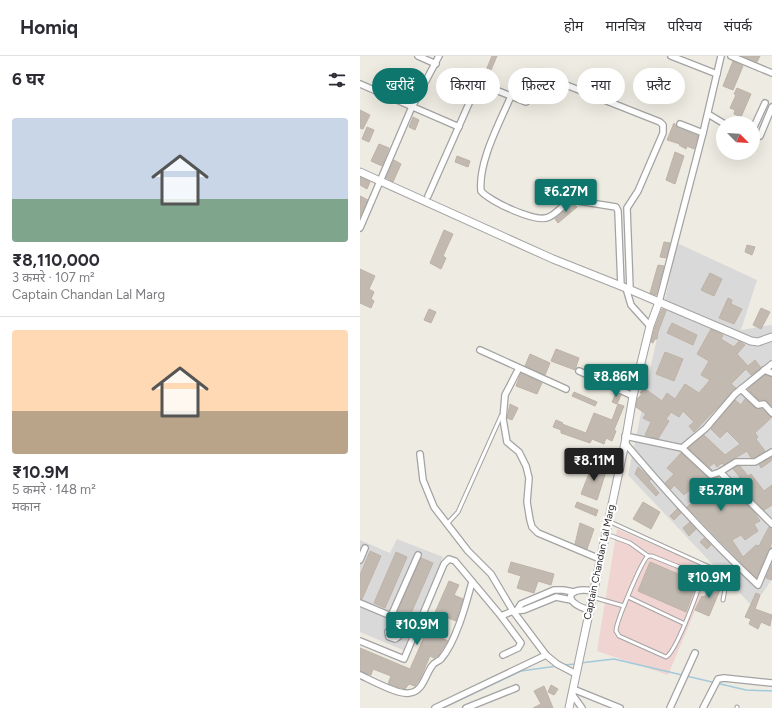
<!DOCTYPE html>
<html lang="hi">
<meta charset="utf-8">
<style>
body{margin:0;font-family:Figtree,"Noto Sans Devanagari",sans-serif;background:#f2f2f3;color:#2b2b33;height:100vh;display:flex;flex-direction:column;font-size:15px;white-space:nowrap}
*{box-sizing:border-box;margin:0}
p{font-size:13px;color:#7c7c81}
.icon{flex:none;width:22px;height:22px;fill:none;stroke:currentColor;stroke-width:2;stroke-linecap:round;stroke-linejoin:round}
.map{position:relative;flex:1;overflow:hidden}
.panel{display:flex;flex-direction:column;background:#fff;width:360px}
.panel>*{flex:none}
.top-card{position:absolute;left:12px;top:12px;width:340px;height:36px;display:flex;gap:8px}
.needle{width:26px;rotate:114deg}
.tools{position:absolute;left:356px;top:60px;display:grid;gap:8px}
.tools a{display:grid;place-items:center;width:44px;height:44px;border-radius:50%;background:#fff;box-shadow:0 4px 16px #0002;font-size:20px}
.price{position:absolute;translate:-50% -34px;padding:0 9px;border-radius:4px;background:#0f766e;color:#fff;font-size:13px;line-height:26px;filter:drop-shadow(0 1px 2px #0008)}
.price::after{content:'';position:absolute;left:50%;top:24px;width:12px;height:9px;margin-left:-6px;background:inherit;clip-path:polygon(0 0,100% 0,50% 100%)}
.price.current{background:#222;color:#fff}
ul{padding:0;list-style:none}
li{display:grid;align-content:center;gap:8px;height:212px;padding:0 12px}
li+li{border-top:1px solid #e1e1e2}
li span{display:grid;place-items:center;height:124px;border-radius:4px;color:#555}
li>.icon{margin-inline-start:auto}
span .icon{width:72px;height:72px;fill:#fffc;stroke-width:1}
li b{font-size:17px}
h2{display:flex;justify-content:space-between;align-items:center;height:48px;padding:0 12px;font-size:17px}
.tag{padding:0 14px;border-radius:18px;background:#fff;box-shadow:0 4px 16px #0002;font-size:14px;line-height:36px}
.tag.current{background:#0f766e;color:#fff}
header{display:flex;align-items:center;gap:24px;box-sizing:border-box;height:56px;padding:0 20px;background:#fff;border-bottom:1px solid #e1e1e2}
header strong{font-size:19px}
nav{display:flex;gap:22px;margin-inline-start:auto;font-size:14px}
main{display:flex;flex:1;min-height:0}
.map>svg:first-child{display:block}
.residential{fill:#dad9d9}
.commercial{fill:#efd4d1}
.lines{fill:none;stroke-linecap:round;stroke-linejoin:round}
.stream{stroke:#a2cadb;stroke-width:1.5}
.building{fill:#c2bab1;stroke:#bfb2a5}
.service-casing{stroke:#a3a3a3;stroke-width:5}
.minor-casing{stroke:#a3a3a3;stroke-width:8}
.tertiary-casing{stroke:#a3a3a3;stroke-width:9}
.service{stroke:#fff;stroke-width:3}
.minor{stroke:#fff;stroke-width:5.5}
.tertiary{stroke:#fff;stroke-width:7}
.labels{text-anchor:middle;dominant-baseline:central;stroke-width:4;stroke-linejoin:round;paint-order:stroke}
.street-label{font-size:10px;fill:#1c1c1c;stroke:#fff}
</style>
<header>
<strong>Homiq</strong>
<nav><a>होम</a><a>मानचित्र</a><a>परिचय</a><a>संपर्क</a></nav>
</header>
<main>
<section class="panel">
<h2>6 घर<svg class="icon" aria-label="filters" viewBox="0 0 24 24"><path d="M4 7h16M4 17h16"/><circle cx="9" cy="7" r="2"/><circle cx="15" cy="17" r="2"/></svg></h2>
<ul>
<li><span style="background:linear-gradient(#c9d6e8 65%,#7fa58c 0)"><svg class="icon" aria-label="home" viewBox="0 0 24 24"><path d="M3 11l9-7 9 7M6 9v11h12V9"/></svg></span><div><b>₹8,110,000</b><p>3 कमरे · 107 m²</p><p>Captain Chandan Lal Marg</p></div></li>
<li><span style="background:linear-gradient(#ffd9b3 65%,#b9a48a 0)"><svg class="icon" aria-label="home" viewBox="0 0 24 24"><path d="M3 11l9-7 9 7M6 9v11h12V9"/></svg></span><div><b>₹10.9M</b><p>5 कमरे · 148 m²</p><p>मकान</p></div></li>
</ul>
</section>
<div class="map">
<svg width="412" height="652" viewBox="0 0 412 652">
<rect width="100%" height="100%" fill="#eeebe2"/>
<!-- residential -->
<g class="residential">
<path d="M317,187l80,37 -16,50 31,-5v254l-19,28 -125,-132z"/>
<path d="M37,483l46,18 -40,93 -43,-18v-92l30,13z"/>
</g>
<!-- commercial -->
<path class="commercial" d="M257,473l95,41 -44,105 -71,-24z"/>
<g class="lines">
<!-- stream -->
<g class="stream">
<path d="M220,607l34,-4 132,31 26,1"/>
<path d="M204,609l12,-1"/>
<path d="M83,652l78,-37 36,-5"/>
</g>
</g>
<!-- building -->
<g class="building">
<path d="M132,0h5l-9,21 -4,-2z"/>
<path d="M382,0h18l-3,6z"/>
<path d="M373,5l10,5 -10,24 -10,-4z"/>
<path d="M377,32l14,6 -10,23 -7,-3 1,-4 -5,-2 6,-13 -2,-1z"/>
<path d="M0,54l10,5 -7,14 -3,-1z"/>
<path d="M378,60l13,6v1h-16z"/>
<path d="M53,61l6,3 -4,10 -6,-3z"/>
<path d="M314,67l4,5 20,8 -4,13 -7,-3 -1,3 -7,-4 1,-1 -13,-4z"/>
<path d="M7,71l7,3 -5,12 -7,-3z"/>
<path d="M362,71h1v11l-5,-3z"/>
<path d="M19,88l10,4 -7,18 -11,-5z"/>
<path d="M315,96l9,4 -9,28 -9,-4z"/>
<path d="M97,100l13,5 -2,6 -13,-5z"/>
<path d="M34,104l7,4 -8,18 -7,-4z"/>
<path d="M0,121l10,5 -3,7 -7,-4z"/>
<path d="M0,140l8,4 -8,17z"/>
<path d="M213,148l4,3 -19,16 -3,-4z"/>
<path d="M84,174l9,4 -10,22 3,2 -5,11 -11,-6z"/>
<path d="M304,186l6,1 -4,15 -6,-1z"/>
<path d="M387,189l8,2 -3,8 -7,-3z"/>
<path d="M298,209l6,1 -8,29 -6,-2z"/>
<path d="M0,213l15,7 -6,13 5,3 -3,7 3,2 -3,7 -11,-5z"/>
<path d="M350,217l12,6 -8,17 -13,-6z"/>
<path d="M368,242l4,2 -1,4 11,5 -8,15 -15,-6z"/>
<path d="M401,252l9,4 -9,17 -8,-4z"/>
<path d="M69,253l7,3 -5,11 -7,-3z"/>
<path d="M302,253l4,2 -8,21 -1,7h-2l-2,4 -2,-1 4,-15z"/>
<path d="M312,267l25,12 -4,10 -26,-12z"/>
<path d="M351,273l12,6 -2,4 13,8 5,-6 6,4 -8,9 11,12 7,-6 6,8 -10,7 -5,-6 -15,15 5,4 -42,44 -5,-6 5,-4 -11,-11 -4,6 -8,-5 -5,7 3,2 -11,18 -13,-4 6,-13 -8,-4 3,-4 -10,-7 1,-8 5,-5 -2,-1 4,-5 18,13 5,-8 8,6 10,-15 14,9 11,-13 -9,-5 8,-14 -12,-7z"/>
<path d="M196,293l23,9 -4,12 -24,-9z"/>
<path d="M305,296l18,7 -9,22 -18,-7z"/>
<path d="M170,298l20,9 -5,12 -20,-9z"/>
<path d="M161,317l21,10 -5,11 -21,-8z"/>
<path d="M405,319l7,2v30l-6,-7h-7l-11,-11z"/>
<path d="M261,321l6,3 -3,7 -6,-3z"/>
<path d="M214,336l23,10 -2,4 -23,-10z"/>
<path d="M256,337l5,2 -4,9 -5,-2z"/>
<path d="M385,343l10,9 7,1 10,8 -17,16 3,4 -2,2 9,12 -11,7h-3l-4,-7 -23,14 -2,-2 -5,4 -3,-4 -5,4 3,3 -24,-22 16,-13 21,20 15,-11 -13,-13 -7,7 -9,-9 24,-29 6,5z"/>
<path d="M150,348l8,4 -6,12 -5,-2z"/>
<path d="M258,348l6,2 -10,24 2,1 -4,10 -6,-3 -2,6 -12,-5 -2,4 -29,-10v-3l-8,-3 3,-7 7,3 -1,1 24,9 8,-20 18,7z"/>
<path d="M321,397l27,25 10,-1 15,20 3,-3 19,19 5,8 -6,3 4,7 -13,9 -4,-5 -9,5 11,17 13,-12 3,1 10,-19 3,1v14l-2,5 2,1 -4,2 -12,28 -69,-71 12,-10 -8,-8 -7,6 -10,-10 -3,4 -6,-6 9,-9 -7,-6z"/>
<path d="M412,401l-1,4 -10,7 -2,-4z"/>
<path d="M233,407l14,5 -10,32 -16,-6z"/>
<path d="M377,410h3l8,10 3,-2 13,17 8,-6v20l-8,5 -28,-28 4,-5 -7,-8z"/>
<path d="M278,411l13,12 -2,2 10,12 -3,3 -21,-22z"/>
<path d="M217,446l21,8 -2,6 -21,-9z"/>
<path d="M283,446l17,10 -9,17 -18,-10z"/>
<path d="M317,453l4,4 -7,7 -4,-4z"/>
<path d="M330,466l6,7 -7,7 -6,-8z"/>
<path d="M220,467l14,6 -7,20 -12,-5z"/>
<path d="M344,482l7,7 -4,4 -7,-7z"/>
<path d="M10,495l11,5 -19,43h-2v-24z"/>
<path d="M36,496l11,5 -22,51 -11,-5z"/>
<path d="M61,502l12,5 -24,55 -12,-5z"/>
<path d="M151,506l43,12 -3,11 -13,-4 -4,12 -17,-5 4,-12 -13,-4z"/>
<path d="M290,506l47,20 -11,30 -48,-21z"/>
<path d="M412,508v16l-6,-2z"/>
<path d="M89,525l10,4 -5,10 9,4 -4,11 -3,11 -10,-4 -8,19 10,5 -10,15 -4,2 -4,-2 -10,23 -5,7 -6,-2 -4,5 -17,-5 3,-8 -18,-7 -2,6 -11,-4v-23l50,21z"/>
<path d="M352,525l10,4 -13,31 -14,-6 7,-14 3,1z"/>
<path d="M396,537l4,2 -5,14 17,6 -2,11 -9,-4 -3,7 -9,-5 2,-5 -6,-2z"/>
<path d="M191,629l7,4 -4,6 -6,-3z"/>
<path d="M184,630l9,22h-20l8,-4 -7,-13z"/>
</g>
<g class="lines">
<defs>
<g id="service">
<path d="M248,465l108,49 10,14 -3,16"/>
<path d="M87,468l11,-12 43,-96"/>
<path d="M246,478l24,9 18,13"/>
<path d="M288,500h4l47,19 2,4c-3,13 -25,73 -35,78l-47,-21 -3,-5c0,-9 26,-71 32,-75z"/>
<path d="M232,541l32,9"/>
<path d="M268,541l57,27"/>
<path d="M377,652v-1"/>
</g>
<g id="minor">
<path d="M58,0l18,8"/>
<path d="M311,0l46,18"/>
<path d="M371,0l41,17"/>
<path d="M0,28l99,43"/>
<path d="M151,40c-11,26 -33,66 -30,95 8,10 56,33 68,26 9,-4 14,-13 23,-17l44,7 2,4 3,75"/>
<path d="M348,58l15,9"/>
<path d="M320,68l23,9"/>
<path d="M393,73l12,-26"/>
<path d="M400,80l12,-29"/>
<path d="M68,140l50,-113 48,19 3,-2 10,-18 7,-5 114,45 3,3v8l-25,58 -11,17 3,81"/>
<path d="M0,172l51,-119 28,-53"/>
<path d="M266,232l5,17 19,21"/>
<path d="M299,246l44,-169 18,-77"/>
<path d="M120,294l86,39"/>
<path d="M159,312l-14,27 -2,24 4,23 12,10 7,14 3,12 -2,24 3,18 2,7 6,6 62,26"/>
<path d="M404,314l8,3"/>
<path d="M219,315l54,25"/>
<path d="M381,333l17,16 6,-1 8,9"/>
<path d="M265,380l57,12 29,27 9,-3 16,-10h19l17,-10"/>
<path d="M265,387c42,50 86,98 133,142l14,-33"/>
<path d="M322,392l24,-20 29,-34 37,-30"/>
<path d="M60,398l3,26 11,27 34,44 23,23 22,37 33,44 11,9 19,10"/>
<path d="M360,416l52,52"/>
<path d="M0,504l5,-12"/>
<path d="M0,547l31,13 27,-61"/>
<path d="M157,554l4,-6 33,-14h9l11,2"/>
<path d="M229,554c-28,-8 -22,-24 4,-19"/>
<path d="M141,560l20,27 -3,5 -15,7"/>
<path d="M28,576l1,5 6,2c6,-3 9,-10 5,-16l-9,-7"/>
<path d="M0,585l44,18 40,-95 5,-5 6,2 46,55 12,-5 11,-1 32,-13 15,3"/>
<path d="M0,619c11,5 38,20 49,18 14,-1 16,-18 23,-27 2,-4 6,-4 9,-7 15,-17 25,-55 31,-77"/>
<path d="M213,633l47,19"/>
<path d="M212,638l10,14"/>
<path d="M75,652l111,-53"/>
<path d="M106,652l50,-20"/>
<path d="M310,652l25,-55"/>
<path d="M343,652l15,-29 6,-1 48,5"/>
</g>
<g id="tertiary">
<path d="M0,116l193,87 73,29 125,53 7,1 14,-5"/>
<path d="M209,652l56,-265 8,-47 17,-70 9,-24"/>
</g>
</defs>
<!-- service casing -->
<use href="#service" class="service-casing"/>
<!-- minor casing -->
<use href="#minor" class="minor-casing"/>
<!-- tertiary casing -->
<use href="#tertiary" class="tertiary-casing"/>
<!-- service -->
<use href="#service" class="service"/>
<!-- minor -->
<use href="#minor" class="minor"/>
<!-- tertiary -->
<use href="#tertiary" class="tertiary"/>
</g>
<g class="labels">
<!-- street labels -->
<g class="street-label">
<text transform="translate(239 506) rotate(-78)">Captain Chandan Lal Marg</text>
</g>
</g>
</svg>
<div class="tools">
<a><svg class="needle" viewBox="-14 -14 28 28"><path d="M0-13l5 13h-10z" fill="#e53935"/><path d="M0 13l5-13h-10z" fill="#7c7c81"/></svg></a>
</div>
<b class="price" style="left:206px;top:157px">₹6.27M</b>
<b class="price" style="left:256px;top:342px">₹8.86M</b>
<b class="price current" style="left:234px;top:426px">₹8.11M</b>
<b class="price" style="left:361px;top:456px">₹5.78M</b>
<b class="price" style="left:349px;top:543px">₹10.9M</b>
<b class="price" style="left:57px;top:590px">₹10.9M</b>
<div class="top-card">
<a class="tag current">खरीदें</a>
<a class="tag">किराया</a>
<a class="tag">फ़िल्टर</a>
<a class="tag">नया</a>
<a class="tag">फ़्लैट</a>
</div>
</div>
</main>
